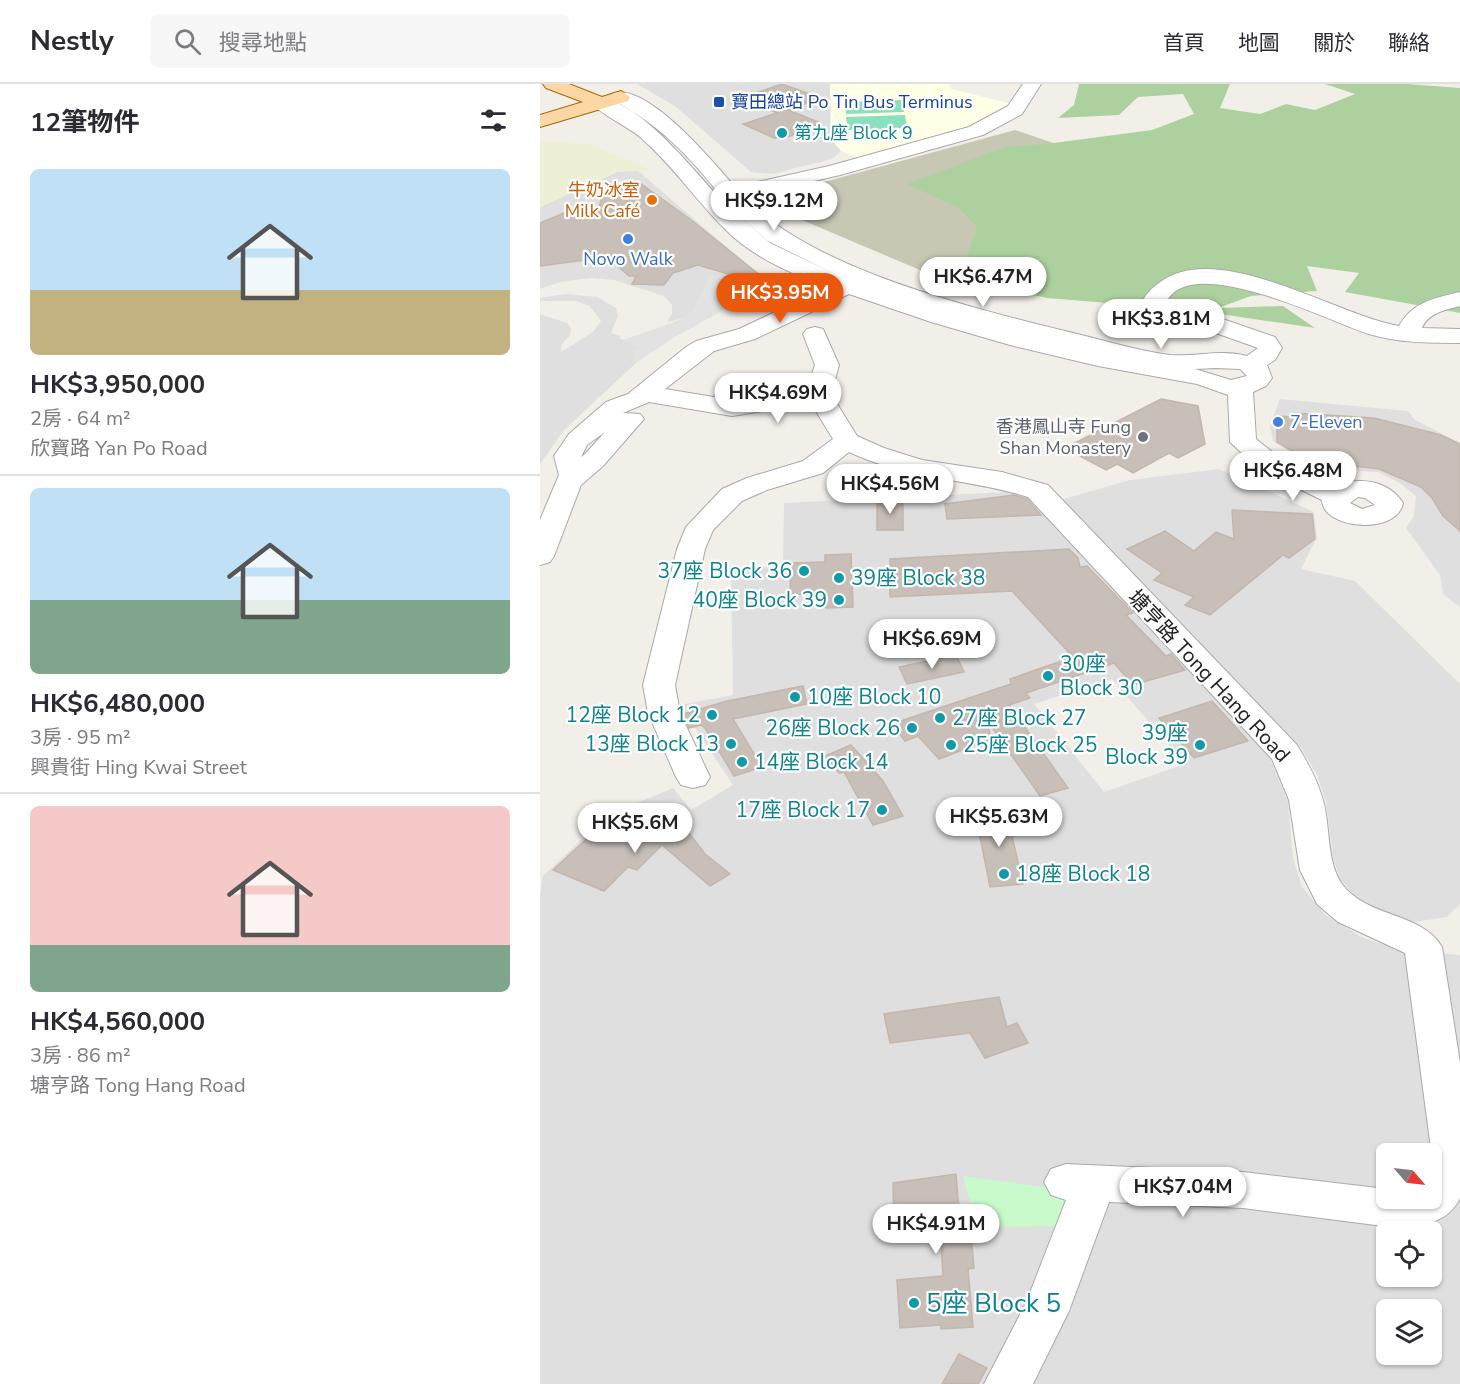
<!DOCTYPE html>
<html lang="zh-TW">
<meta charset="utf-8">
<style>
body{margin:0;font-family:"Nunito Sans","Noto Sans TC",sans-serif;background:#f7f7f7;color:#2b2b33;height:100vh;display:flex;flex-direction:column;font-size:22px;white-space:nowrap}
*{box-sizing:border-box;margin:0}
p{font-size:20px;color:#7c7c81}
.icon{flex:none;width:33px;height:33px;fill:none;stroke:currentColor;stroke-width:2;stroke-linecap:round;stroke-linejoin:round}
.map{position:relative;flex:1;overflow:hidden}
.sheet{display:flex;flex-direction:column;background:#fff;width:540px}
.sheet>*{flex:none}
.needle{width:39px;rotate:118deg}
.tools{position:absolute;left:836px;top:1059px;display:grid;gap:12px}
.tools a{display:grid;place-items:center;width:66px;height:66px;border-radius:9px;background:#fff;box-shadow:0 2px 4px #0004;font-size:30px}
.price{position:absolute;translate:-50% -51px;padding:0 14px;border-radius:21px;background:#fff;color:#222;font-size:20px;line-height:39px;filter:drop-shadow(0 2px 3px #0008)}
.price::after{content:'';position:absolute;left:50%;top:36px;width:18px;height:14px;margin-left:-9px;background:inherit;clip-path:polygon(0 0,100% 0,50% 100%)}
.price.on{background:#ea580c;color:#fff}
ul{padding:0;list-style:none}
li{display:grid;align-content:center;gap:12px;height:318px;padding:0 30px}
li+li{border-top:2px solid #e1e1e2}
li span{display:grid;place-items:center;height:186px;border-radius:9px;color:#555}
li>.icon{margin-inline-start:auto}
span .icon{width:108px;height:108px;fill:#fffc;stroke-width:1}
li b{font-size:26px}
h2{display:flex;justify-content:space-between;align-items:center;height:72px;padding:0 30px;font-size:26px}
header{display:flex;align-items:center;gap:36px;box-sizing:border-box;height:84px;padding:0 30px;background:#fff;border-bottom:2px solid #e1e1e2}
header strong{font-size:28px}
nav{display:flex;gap:33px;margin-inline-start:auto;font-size:21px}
.search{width:420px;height:54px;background:#f7f7f7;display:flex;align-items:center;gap:15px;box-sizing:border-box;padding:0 21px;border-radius:9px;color:#7c7c81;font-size:22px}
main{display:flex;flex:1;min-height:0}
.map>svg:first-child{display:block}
.residential{fill:#e0dfdf;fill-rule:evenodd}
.education{fill:#ffffe5}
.construction{fill:#c7c7b4}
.farmland{fill:#eef0d5}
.forest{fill:#add19e}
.park{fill:#c8facc}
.pitch{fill:#88e0be}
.parking{fill:#e2e2e2}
.building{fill:#c7bfb8;stroke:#c4b6ab;stroke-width:1.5}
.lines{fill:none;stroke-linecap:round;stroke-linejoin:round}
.minor-casing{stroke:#a9a9a9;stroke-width:2}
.major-casing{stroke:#a06b00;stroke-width:2}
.minor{fill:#fff;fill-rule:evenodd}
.major{fill:#fcd6a4;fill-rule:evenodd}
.transit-dot{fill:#1a4fb4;stroke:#fff;stroke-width:2}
.culture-dot{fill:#0f9aa8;stroke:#fff;stroke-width:2}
.food-dot{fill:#e8710a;stroke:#fff;stroke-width:2}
.shop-dot{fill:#3f7fe0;stroke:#fff;stroke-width:2}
.worship-dot{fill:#6b7280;stroke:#fff;stroke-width:2}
.labels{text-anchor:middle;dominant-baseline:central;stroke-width:4.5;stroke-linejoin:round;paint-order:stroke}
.far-transit-label{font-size:18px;fill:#164399;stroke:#fff;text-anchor:start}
.far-culture-label{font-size:18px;fill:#0d838f;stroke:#fff;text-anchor:start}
.far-food-label{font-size:18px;fill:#c56008;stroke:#fff;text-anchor:end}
.far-shop-label{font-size:18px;fill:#366cbe;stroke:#fff}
.far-worship-label{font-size:18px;fill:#5b616d;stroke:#fff;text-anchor:end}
.culture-label{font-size:21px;fill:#0d838f;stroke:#fff;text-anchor:end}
.street-label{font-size:21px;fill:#222;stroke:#fff}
.near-culture-label{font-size:26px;fill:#0d838f;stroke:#fff;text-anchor:start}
</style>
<header>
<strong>Nestly</strong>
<div class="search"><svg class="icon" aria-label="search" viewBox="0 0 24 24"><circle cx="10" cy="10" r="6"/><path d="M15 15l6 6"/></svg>搜尋地點</div>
<nav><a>首頁</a><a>地圖</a><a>關於</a><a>聯絡</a></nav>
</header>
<main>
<section class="sheet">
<h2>12筆物件<svg class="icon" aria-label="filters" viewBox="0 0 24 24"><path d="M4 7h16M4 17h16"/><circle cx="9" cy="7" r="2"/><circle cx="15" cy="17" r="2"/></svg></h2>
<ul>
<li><span style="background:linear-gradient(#bfe0f5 65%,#c2b280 0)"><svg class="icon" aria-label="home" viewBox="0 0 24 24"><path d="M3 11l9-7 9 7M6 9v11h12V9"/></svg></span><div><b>HK$3,950,000</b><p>2房 · 64 m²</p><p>欣寶路 Yan Po Road</p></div></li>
<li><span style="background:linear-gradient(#bfe0f5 60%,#7fa58c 0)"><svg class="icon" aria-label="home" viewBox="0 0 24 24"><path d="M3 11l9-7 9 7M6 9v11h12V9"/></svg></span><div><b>HK$6,480,000</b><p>3房 · 95 m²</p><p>興貴街 Hing Kwai Street</p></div></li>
<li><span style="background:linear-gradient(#f6c9c9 75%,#7fa58c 0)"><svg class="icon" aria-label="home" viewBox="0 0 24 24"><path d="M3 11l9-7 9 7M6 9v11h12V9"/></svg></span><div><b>HK$4,560,000</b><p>3房 · 86 m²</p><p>塘亨路 Tong Hang Road</p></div></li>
</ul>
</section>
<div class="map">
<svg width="920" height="1300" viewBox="0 0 920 1300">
<rect width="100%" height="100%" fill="#f2efe9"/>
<!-- residential -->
<g class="residential">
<path d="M97,0h193l1,55 10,12 -9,8 -60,15 -21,-2 -76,-66z"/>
<path d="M96,85l111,96 7,11 -1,8 -31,-9 -12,2 -17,34 -8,7 -18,4 5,-8v-9l-8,-9 -50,-16 -24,-2 -30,4 -20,7v-82l77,-35z"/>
<path d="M25,210l32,3 19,11 2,8 -7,17 10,3 -2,2 20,9 -6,9 4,6 -73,68 -24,34v-150l27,9 4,5 -1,7 -8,9 -1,8 32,-20 8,-11 -11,-15 -14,-5h-36v-3z"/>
<path d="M740,315l128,12 7,9 45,23v164l-17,-13 -3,-19 -34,-47 8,-12 2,-20 -16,-13 -22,-11 -62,-3 -43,-28 -3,-16z"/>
<path d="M679,385l95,43 3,25 -16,32 54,12 105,103v220l-13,13 -33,5 -33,-10 -25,-14 -16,-19 -7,-22 -7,-56 -9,-26 -15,-26 -104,-108 -141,-140 73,-21z"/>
<path d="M489,407l240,265 19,46 5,56 9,29 24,28 37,23 41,12 56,5v429h-920v-484l2,-23 64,-61 67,-28 18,22 42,-25 -53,-80 53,-10 -2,-125 52,-4 1,-63zM572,595l73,85 -81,28 -70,-88zM846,1070h45v44h-45zM846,1148h45v44h-45zM846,1226h45v44h-45z"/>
</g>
<!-- education -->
<path class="education" d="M290,0h119l2,5 58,14 -13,12 -17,11 -120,32 -18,-7 -10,-12z"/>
<!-- construction -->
<path class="construction" d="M475,46l47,16 -66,121 -29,23 -165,-70 -22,-26z"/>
<!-- farmland -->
<path class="farmland" d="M0,57l48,3 64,26 -35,2 -77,35z"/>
<!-- forest -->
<path class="forest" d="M539,0h151l-10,24 40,6 26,-10 29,6 40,-16 -30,-10h82l53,4v225l-115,-21 14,-19 -52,-7 10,25 -66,5 -33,12 65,-2 32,22 -122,-18 -146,-12 -88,-20 18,-51 -18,-19 -52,-24 98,-37 41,-3 106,-14 42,-16 -11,-20 -45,3 -19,18 -61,3 16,-13z"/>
<!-- park -->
<path class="park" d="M423,1092l102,14 -6,36 -82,1z"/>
<!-- pitch -->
<g class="pitch">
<path d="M362,16l2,12 -58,2 -1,-12z"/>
<path d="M365,31l2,13 -59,2 -2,-13z"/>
</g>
<!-- parking -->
<path class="parking" d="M182,191l31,9 -6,13 -72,40 -38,25 -4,-6 5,-9 -15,-7 62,-22 8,-7 17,-34z"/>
<!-- building -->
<g class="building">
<path d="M242,0l39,14 -33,12 33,13 -33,14 -14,1 -31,-14 34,-11 -36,-15z"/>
<path d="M100,99l50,36 86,69 -78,-23 -25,8 -9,12 -32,-1 4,-8h-7l-22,-19 -67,9v-43l31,-13 26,3 5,-15 16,-11z"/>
<path d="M621,315l37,7 7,38 -27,14 -9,-5 -36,20 -16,-9 -11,6 -41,-22z"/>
<path d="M755,329l79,5 67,17 19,9v87l-17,-15 -11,-18 -11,-11 -42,-18 -70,-8 -32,-19v-26l18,1z"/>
<path d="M474,411l13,4 14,16 -94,4 -2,-15z"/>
<rect x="337" y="417" width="26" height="29"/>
<path d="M692,426l80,4 3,25 -26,19 -6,-3 -73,60 -25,-10 9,-8 -40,-17 8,-7 -35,-24 38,-18 29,20 22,-19 18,7z"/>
<path d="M529,465l9,9 2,9 7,-1 46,47 -7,2 40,41 5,-2 14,16 -52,15 -19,-22 -88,30 4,5 -21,7 59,83 -28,8 -53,-76 4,19 -52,20 -21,-23 -13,5 -13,-17 119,-40 -1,-5 63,-22 -61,-66 -122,6v-38z"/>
<path d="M311,470l2,53 -27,1 -1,-15 -35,2 1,-32 34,-1v-7z"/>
<path d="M416,571l8,17 -57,12 -8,-17z"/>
<path d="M263,602l4,18 -74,15 29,48 -28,9 -29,-48 -4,-3 -12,3 -6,-14 44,-13z"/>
<path d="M672,617l36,40 -54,17 -35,-40z"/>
<path d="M311,661l32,36 20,35 -30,9 -29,-53 -5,1 -14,-17z"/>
<path d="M466,725l17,75 -33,3 -15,-75z"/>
<path d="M151,732l-8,9 22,29 25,20 -20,12 -48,-41 -25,25 -9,-3 -24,24 -51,-21 55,-51 38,16z"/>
<path d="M459,913l8,30 10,-4 11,20 -43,15 -15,-25 -80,10 -6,-29z"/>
<path d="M416,1090l4,49h10l4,45 -6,1 5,58 -32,2v-4l-41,3 -3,-48 46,-4 -3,-52 -46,3 -1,-44z"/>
<path d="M419,1270l28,14 -9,16h-36z"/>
</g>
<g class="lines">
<defs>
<path id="minor" d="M483,0h18l-19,30 -39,21 -143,40 -96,22c69,74 236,113 333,137 30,7 62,17 93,21 26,2 51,-6 77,1l11,-8 -59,-21 -55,-9 -4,-5c0,-13 9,-23 19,-30 58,-45 176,32 240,43 13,-24 36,-28 61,-34v14c-15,4 -32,7 -38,22l38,1v14c-31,0 -61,0 -91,-9 -37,-11 -188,-89 -205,-26l47,7 64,22 7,11 -7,12 -8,5 5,13 -6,8 -13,6 3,47 24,19 57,28c23,-10 52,-5 66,17 -6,33 -81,26 -81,-3l-62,-30 -30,-28 -2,-47 -31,-11 -99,-18 -88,-21 -79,-23 -82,-28 -94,45 -41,12 -49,38 67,11 75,-12 8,-23 -12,-31 4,-5 8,-2 8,2 16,36 -8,29 26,42 27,12 38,12 80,12 46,13 249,260c11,18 22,38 27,59 6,24 3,59 18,80 25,34 80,28 100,63l18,116v135c-12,25 -36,27 -61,30l-156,-20 -134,-6 -40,109 -36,73h-49l42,-81 40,-103 -15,-5 -7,-13 7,-13 15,-5 177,8 143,17v9h45l-1,-57 -25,-188 -67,-31 -21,-18 -17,-34 -11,-70 -17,-41 -244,-262c-61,-19 -119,-17 -179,-45l-26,21 -56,17 -25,11 -29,29 -8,19 -30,136 5,28 30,64 -5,8 -12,3 -12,-3 -5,-8 -28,-64 -5,-28 34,-136 9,-22 36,-38 25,-11 56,-17 30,-22 -22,-36 -79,13 -83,-14 -26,11 17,1 4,5 -41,47 -22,19 -27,71 -4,6 -10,3v-45l19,-45 -5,-19 15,-22 37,-32 22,-8 58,-47 10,-6 43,-12 89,-42c-35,-13 -69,-27 -97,-52 -33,-31 -57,-69 -91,-98 -11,-10 -42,-24 -48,-34l2,-4c35,-9 98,69 120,93l3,-1c-30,-37 -60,-68 -103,-90l-2,-4 2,-4c35,-9 100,70 121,94l94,-21 140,-39 39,-21zM183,118l45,39 65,32 -63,-30zM676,284l24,1 7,7 -16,4 -36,-11zM65,348l-20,22 -4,3 6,-12zM818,413l7,1 10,7 -13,4 -12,-6z"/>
<path id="major" d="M3,0h26l33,13 19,-6 9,6 -2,4 -88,26v-12l43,-13 -37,-14z"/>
</defs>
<!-- minor casing -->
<use href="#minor" class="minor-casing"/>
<!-- major casing -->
<use href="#major" class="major-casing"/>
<!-- minor -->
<use href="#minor" class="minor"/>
<!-- major -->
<use href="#major" class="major"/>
</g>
<!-- markers -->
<rect class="transit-dot" x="173" y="12" width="12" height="12" rx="3"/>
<g class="culture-dot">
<circle cx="242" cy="49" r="6"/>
<circle cx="264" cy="487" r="6"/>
<circle cx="299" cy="494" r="6"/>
<circle cx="299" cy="516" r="6"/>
<circle cx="508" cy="592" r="6"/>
<circle cx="255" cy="613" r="6"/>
<circle cx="172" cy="631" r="6"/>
<circle cx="400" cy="634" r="6"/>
<circle cx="372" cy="644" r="6"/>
<circle cx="191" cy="660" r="6"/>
<circle cx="411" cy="661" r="6"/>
<circle cx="660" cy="661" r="6"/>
<circle cx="202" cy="678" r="6"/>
<circle cx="342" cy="726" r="6"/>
<circle cx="464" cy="790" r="6"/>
<circle cx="374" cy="1219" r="6"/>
</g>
<circle class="food-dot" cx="112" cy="116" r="6"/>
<g class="shop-dot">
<circle cx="88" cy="155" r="6"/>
<circle cx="738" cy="338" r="6"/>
</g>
<circle class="worship-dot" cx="603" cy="353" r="6"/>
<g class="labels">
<!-- far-transit labels -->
<g class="far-transit-label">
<text x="191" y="18">寶田總站 Po Tin Bus Terminus</text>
</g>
<!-- far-culture labels -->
<g class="far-culture-label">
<text x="254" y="49">第九座 Block 9</text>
</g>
<!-- far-food labels -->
<g class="far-food-label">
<text x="100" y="106">牛奶冰室<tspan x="100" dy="21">Milk Café</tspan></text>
</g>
<!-- far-shop labels -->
<g class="far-shop-label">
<text x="88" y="175">Novo Walk</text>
<text x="750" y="338" text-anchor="start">7-Eleven</text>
</g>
<!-- far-worship labels -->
<g class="far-worship-label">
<text x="591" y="343">香港鳳山寺 Fung<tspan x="591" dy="21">Shan Monastery</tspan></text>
</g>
<!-- culture labels -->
<g class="culture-label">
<text x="252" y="487">37座 Block 36</text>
<text x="311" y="494" text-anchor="start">39座 Block 38</text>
<text x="287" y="516">40座 Block 39</text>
<text x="520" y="580" text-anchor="start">30座<tspan x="520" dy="24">Block 30</tspan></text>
<text x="267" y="613" text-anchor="start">10座 Block 10</text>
<text x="160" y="631">12座 Block 12</text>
<text x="412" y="634" text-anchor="start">27座 Block 27</text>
<text x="360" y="644">26座 Block 26</text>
<text x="648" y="649">39座<tspan x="648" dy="24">Block 39</tspan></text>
<text x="179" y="660">13座 Block 13</text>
<text x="423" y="661" text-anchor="start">25座 Block 25</text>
<text x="214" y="678" text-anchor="start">14座 Block 14</text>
<text x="330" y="726">17座 Block 17</text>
<text x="476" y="790" text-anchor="start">18座 Block 18</text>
</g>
<!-- street labels -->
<g class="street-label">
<text transform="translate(669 592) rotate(47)">塘亨路 Tong Hang Road</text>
</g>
<!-- near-culture labels -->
<g class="near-culture-label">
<text x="386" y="1219">5座 Block 5</text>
</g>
</g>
</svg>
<div class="tools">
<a><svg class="needle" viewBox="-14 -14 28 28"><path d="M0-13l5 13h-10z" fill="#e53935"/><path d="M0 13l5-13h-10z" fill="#7c7c81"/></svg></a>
<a><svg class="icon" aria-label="locate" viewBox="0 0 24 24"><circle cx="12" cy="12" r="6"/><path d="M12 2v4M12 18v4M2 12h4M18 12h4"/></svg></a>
<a><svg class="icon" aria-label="layers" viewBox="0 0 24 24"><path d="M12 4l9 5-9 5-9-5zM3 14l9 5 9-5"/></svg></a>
</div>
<b class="price" style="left:234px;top:148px">HK$9.12M</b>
<b class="price" style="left:443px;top:224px">HK$6.47M</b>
<b class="price on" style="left:240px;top:240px">HK$3.95M</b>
<b class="price" style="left:621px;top:266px">HK$3.81M</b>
<b class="price" style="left:238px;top:340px">HK$4.69M</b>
<b class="price" style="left:753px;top:418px">HK$6.48M</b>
<b class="price" style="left:350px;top:431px">HK$4.56M</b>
<b class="price" style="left:392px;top:586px">HK$6.69M</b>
<b class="price" style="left:459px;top:764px">HK$5.63M</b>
<b class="price" style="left:95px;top:770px">HK$5.6M</b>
<b class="price" style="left:643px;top:1134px">HK$7.04M</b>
<b class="price" style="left:396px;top:1171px">HK$4.91M</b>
</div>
</main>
